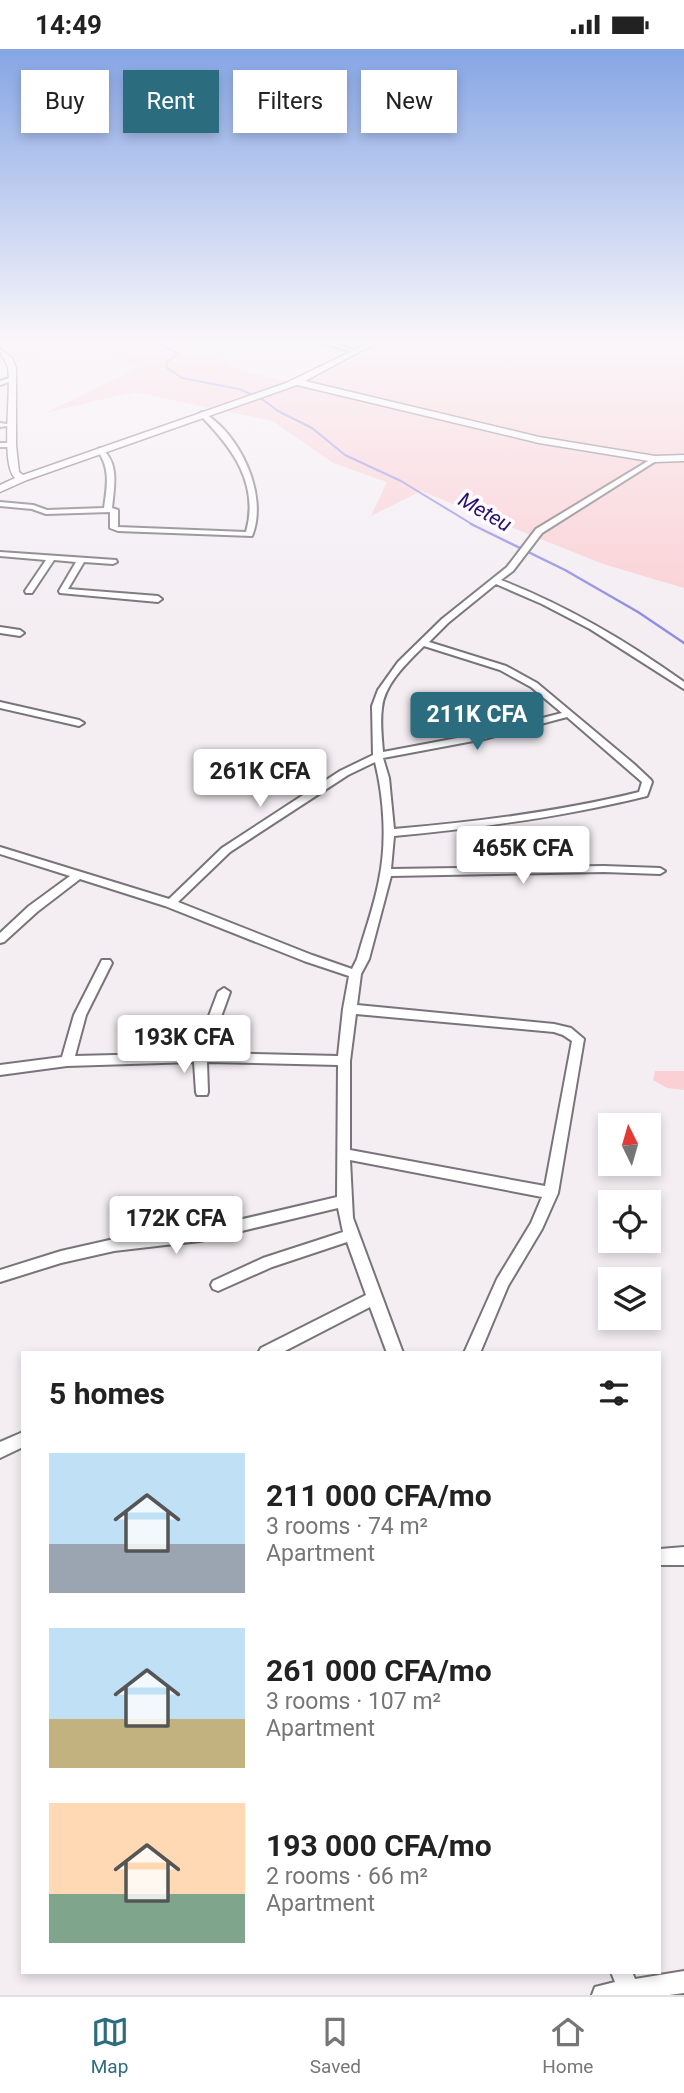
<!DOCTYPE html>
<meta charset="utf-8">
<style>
body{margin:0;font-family:Roboto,sans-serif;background:#f6f6f6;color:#222;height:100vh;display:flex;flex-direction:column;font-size:26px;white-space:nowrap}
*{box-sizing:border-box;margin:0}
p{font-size:23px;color:#767676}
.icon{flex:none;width:38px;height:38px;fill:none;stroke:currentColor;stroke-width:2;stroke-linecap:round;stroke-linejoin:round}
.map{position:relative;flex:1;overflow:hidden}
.sheet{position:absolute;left:21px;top:1302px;width:640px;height:623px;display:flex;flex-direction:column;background:#fff;border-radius:0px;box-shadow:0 4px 10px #0003}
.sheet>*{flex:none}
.top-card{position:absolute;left:21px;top:21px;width:642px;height:63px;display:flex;gap:14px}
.needle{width:46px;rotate:355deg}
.buttons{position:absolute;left:598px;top:1064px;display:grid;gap:14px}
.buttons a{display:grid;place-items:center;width:63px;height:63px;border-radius:0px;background:#fff;box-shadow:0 4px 10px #0003;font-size:35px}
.price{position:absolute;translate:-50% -60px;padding:0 16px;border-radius:7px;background:#fff;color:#222;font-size:23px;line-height:46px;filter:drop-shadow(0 2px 4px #0008)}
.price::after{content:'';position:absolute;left:50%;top:42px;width:21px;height:16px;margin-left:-10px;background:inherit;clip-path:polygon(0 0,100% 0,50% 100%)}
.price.current{background:#2b6c7f;color:#fff}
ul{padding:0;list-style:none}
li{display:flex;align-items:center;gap:21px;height:175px;padding:0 28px}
li span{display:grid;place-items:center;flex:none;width:196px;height:140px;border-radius:0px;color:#555}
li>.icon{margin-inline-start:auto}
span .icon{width:84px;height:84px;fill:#fffc;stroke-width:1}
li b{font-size:30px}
h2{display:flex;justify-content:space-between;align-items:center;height:84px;padding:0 28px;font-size:30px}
.chip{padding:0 24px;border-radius:0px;background:#fff;box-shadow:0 4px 10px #0003;font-size:24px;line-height:63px}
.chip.current{background:#2b6c7f;color:#fff}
.status{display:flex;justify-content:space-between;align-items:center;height:49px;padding:0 35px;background:#fff;direction:ltr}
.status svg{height:19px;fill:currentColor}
.tab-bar{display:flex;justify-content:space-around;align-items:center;height:98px;border-top:2px solid #e0e0e0;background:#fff;font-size:19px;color:#767676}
.tab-bar a{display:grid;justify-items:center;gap:4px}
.tab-bar .current{color:#2b6c7f}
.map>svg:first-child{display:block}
.green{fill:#fad0d5}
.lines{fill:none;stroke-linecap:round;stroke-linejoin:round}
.stream-far1{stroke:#918ee1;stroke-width:2}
.stream{stroke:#918ee1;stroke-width:2.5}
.minor-casing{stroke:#797479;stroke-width:4}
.tertiary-casing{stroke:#797479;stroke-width:3}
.minor{fill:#fff;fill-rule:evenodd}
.tertiary{fill:#fff;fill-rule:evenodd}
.labels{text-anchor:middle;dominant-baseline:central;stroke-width:7;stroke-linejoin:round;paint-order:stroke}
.far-water-label{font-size:21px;font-style:italic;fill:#2b1273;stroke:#fffdff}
</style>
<div class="status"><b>14:49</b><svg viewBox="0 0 49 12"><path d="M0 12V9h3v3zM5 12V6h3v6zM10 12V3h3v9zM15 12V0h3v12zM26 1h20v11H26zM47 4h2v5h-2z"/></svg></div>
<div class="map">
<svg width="684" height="1946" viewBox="0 0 684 1946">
<rect width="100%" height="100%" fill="#f4eef3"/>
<!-- green -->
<g class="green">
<path d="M0,290h192l-5,7 4,8 27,4 24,13 54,12 108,-44h280v249l-81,-24 -182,-73 -50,25 16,-34 -54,-19 -60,-42 -139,-29 -89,21 93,-45 -39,-21 -99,12z"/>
<path d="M655,1022h29v19l-17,-2 -14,-8z"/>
</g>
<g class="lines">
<!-- stream-far1 -->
<path class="stream-far1" d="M149,290l30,15 -13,8 1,6 15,10 57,11 23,10 16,12 34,17 33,27 56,26 74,45"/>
<!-- stream -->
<path class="stream" d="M471,475l94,46 73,42 46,31"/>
<defs>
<g id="minor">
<path d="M310,290h9l38,12 -5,1z"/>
<path d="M10,329l2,3 -12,4v-4z"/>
<path d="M202,363c37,20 67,83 50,124l-134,-5 -8,-3v-16l-64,2 -14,-5 -32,-3v-4l33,3 14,5 57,-2c3,-21 7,-40 -7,-58l3,-2c20,13 14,39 12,60l6,2v17l128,5c14,-49 -15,-86 -47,-118z"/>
<path d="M0,374l14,2 -14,2z"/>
<path d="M0,394h12l3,2 -3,2h-12z"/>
<path d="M653,409l6,1 -117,74 -29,38 -12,9c66,26 126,61 183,102v7l-94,-60 -48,-25 -46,-20 -48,39 -19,19 77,24 31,17 97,81 17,16 1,2 -5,14c-84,21 -168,32 -253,40l-3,33 213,-3 56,2 5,3 -5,3 -56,-2 -213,4 -22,83 -8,15 -4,31 197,19 17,4 13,11 -26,154 -16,36 -34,57 -28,67h-16l33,-74 34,-56 11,-26 -192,-37 3,58 50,135h-16l-17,-46 -89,46h-23l3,-5 105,-53 -19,-53 -75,25 -54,24 -5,-2 -2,-4 2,-4 50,-23 80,-26 -5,-24 -138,33 -86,10 -53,12 -61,19v-12l61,-19 53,-12 86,-10 137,-32 1,-132 -131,-3 1,30 -1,3h-10l-1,-3 -2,-30 -127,4 -67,9v-10l62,-8 12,-42 28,-55h8l2,3 -26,52 -11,41 120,-3 23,-61 6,-4 6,4 -22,61 130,3 5,-47 6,-33 -45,-15 -139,-55 -85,-27 -43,33 -33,30 -4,1v-10l29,-27 41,-30 -70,-22v-7l169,52 53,-51 118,-77 33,-16 -1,-49 6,-16 20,-28 44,-43 65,-52 29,-38zM424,597l76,24 31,17 31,26 -78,20 -101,19c-1,-14 -3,-30 -1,-44 2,-24 26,-46 42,-62zM567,668l75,65 -3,10c-81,20 -163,30 -245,37l-5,-51 -6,-20 101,-19zM375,713c9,36 12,81 4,118 -5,27 -15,53 -22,79l-5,10 -40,-14 -134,-53 52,-50 118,-77zM356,965l198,18 9,3 9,6 -27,145 -195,-36v-89z"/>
<path d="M0,503l116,8 1,2 -4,2 -29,-2 -16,27 90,7 4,3 -4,3 -98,-9 -1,-2 17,-29 -22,-2 -22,33h-6l-1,-2 21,-31 -46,-4z"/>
<path d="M0,578l20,3 4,3 -4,3 -20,-3z"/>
<path d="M0,653l79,18 5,3 -5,3 -79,-18z"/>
<path d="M23,1383v15l-23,11v-16z"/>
<path d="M684,1498v18h-24v-16z"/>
<path d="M684,1922v22l-15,2h-77l3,-8 20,-5 -4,-10h21l3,7z"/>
</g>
<path id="tertiary" d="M377,290h12l-26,11 -58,31 234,56 116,19 29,-1v6l-29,1 -116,-19 -242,-58 -270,95 -27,12v-7l15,-7c-15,-14 -3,-87 -7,-110 -1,-8 -8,-11 -8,-19l12,9 4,10v77l3,27 4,3 263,-92z"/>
</defs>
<!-- minor casing -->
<use href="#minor" class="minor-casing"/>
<!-- tertiary casing -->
<use href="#tertiary" class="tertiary-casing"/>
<!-- minor -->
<use href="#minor" class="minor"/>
<!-- tertiary -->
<use href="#tertiary" class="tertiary"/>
</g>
<!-- sky -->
<linearGradient id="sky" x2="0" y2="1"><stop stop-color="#85a5e5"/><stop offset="0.52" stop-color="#faf7fa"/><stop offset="1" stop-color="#faf7fa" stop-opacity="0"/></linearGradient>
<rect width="684" height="562" fill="url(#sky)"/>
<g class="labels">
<!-- far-water labels -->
<g class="far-water-label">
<text transform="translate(485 463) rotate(30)">Meteu</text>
</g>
</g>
</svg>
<div class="buttons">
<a><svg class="needle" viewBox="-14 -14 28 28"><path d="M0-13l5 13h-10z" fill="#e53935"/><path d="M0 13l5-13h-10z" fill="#767676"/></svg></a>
<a><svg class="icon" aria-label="locate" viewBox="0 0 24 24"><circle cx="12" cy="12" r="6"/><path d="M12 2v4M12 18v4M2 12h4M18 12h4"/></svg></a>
<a><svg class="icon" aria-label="layers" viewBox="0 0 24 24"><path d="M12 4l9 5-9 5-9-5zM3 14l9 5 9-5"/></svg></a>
</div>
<b class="price current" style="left:477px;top:703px">211K CFA</b>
<b class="price" style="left:260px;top:760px">261K CFA</b>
<b class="price" style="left:523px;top:837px">465K CFA</b>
<b class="price" style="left:184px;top:1026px">193K CFA</b>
<b class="price" style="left:176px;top:1207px">172K CFA</b>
<div class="top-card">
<a class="chip">Buy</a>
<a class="chip current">Rent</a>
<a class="chip">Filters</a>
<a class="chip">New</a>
</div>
<section class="sheet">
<h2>5 homes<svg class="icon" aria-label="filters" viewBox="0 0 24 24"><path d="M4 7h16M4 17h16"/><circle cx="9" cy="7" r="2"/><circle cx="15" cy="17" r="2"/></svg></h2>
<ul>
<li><span style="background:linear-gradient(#bfe0f5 65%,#9aa5b1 0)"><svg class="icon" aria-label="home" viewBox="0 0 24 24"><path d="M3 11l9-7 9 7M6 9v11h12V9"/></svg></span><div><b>211 000 CFA/mo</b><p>3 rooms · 74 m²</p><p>Apartment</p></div></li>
<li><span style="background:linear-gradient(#bfe0f5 65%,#c2b280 0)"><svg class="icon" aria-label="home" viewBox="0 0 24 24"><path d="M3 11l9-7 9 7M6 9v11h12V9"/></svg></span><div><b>261 000 CFA/mo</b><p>3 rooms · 107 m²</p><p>Apartment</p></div></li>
<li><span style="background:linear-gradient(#ffd9b3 65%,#7fa58c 0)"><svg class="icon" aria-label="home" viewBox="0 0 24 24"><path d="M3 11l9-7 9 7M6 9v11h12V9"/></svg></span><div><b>193 000 CFA/mo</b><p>2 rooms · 66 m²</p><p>Apartment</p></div></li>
</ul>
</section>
</div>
<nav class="tab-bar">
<a class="current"><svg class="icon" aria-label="map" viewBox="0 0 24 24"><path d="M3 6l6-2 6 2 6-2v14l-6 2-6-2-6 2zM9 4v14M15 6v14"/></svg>Map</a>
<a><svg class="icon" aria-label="saved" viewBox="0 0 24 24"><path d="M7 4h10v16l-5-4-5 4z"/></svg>Saved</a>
<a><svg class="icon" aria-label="home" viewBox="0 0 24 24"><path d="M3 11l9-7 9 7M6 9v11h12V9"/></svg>Home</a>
</nav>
